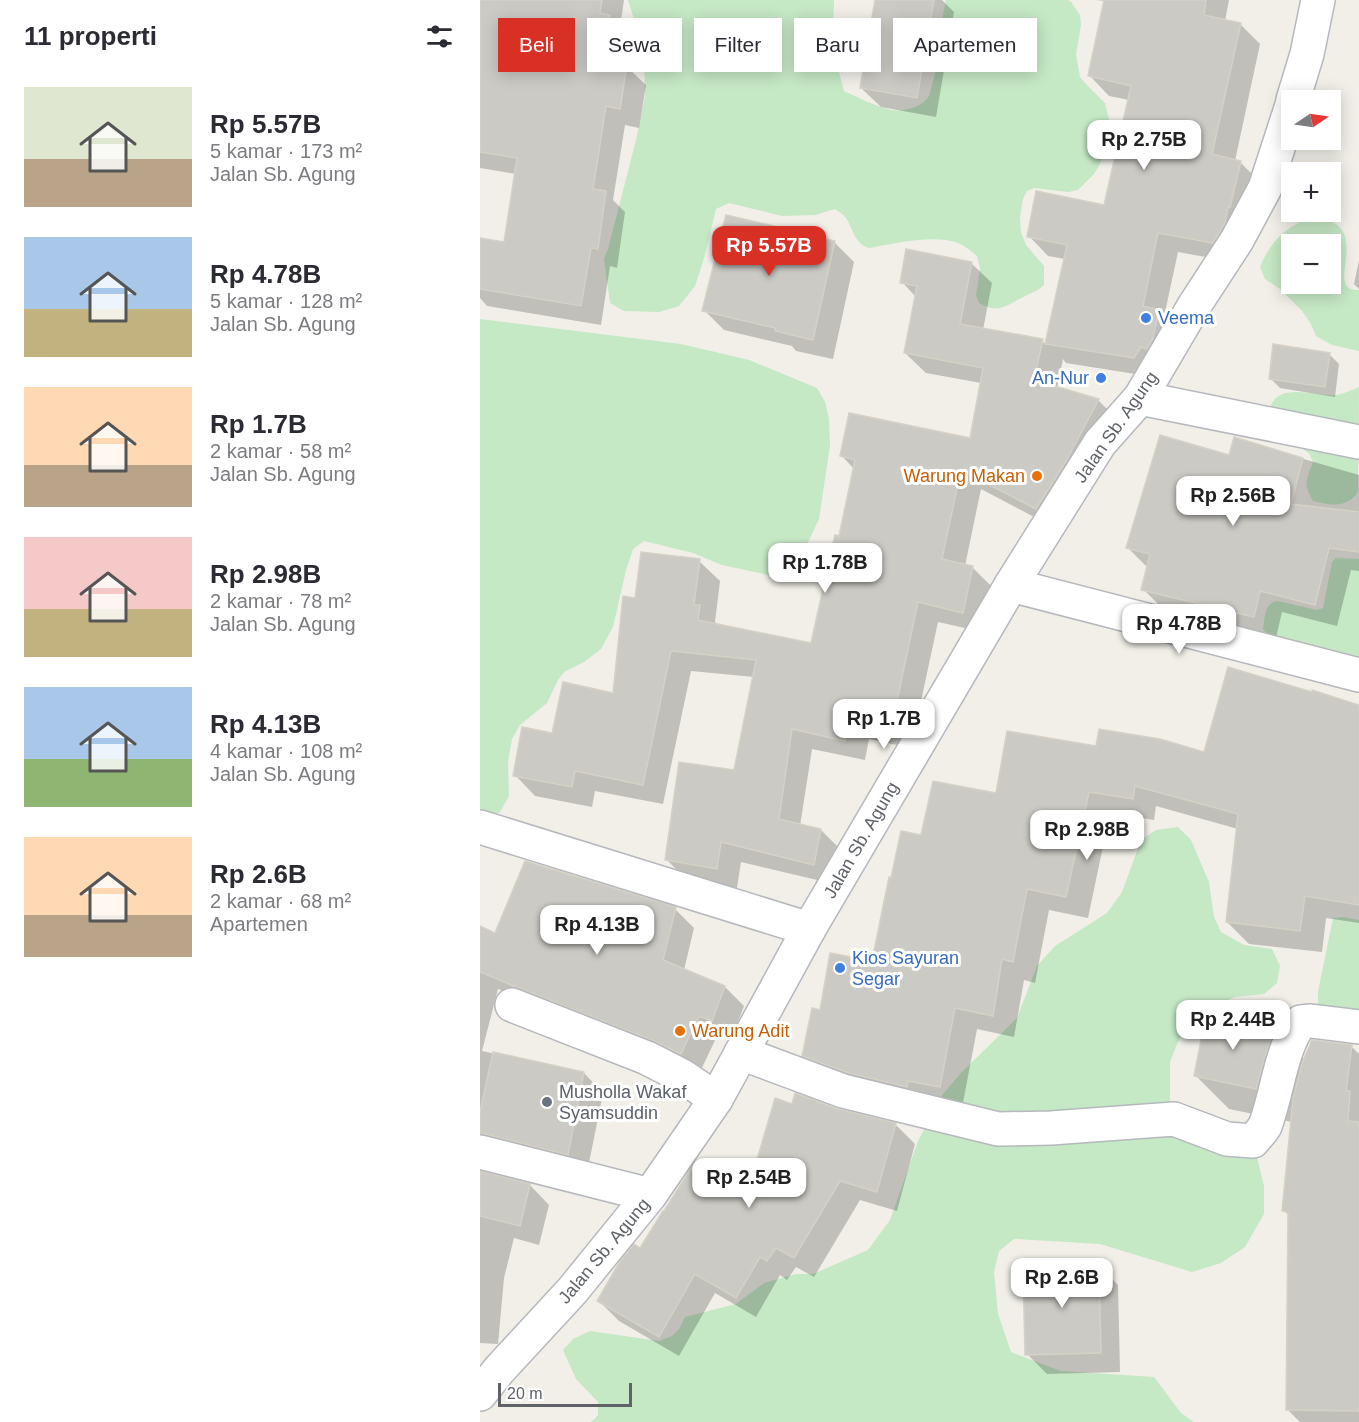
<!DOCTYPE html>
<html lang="id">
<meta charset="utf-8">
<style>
body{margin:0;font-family:Helvetica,sans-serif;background:#f7f7f7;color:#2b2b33;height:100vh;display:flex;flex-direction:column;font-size:22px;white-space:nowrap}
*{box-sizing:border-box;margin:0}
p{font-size:20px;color:#7c7c81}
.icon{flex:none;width:33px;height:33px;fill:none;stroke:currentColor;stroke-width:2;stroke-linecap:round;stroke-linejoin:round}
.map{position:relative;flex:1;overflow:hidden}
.side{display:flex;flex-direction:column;background:#fff;width:480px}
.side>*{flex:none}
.top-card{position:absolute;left:18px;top:18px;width:570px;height:54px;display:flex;gap:12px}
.needle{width:39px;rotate:77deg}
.tools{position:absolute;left:801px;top:90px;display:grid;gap:12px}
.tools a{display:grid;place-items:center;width:60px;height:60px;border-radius:0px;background:#fff;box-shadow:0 3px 15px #0003;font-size:30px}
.scale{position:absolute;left:18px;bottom:15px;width:134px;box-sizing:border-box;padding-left:6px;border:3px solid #5f6368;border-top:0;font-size:16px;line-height:21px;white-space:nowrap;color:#5f6368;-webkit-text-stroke:4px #fff;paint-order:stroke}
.price{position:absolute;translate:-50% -51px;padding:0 14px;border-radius:12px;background:#fff;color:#222;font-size:20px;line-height:39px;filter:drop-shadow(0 2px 3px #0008)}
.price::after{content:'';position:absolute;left:50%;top:36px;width:18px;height:14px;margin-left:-9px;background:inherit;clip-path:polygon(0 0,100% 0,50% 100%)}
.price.on{background:#d93025;color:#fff}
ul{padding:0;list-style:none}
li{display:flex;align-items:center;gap:18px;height:150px;padding:0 24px}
li span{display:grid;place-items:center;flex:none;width:168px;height:120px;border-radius:0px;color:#555}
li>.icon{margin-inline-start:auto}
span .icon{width:72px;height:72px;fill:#fffc;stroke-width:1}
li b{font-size:26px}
h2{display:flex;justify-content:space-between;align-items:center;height:72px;padding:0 24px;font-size:26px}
.pill{padding:0 21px;border-radius:0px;background:#fff;box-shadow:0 3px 15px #0003;font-size:21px;line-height:54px}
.pill.on{background:#d93025;color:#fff}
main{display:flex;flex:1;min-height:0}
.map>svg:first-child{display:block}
.green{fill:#c5e8c5;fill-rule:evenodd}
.shadow{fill:#0003}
.building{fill:#cccac5;stroke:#d6d1c6;stroke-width:1.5}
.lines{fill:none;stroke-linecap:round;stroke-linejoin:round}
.minor-casing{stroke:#b5b8bc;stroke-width:36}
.minor{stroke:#fff;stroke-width:33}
.shop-dot{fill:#3f7fe0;stroke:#fff;stroke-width:2}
.food-dot{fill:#e8710a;stroke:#fff;stroke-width:2}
.worship-dot{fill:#6b7280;stroke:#fff;stroke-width:2}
.labels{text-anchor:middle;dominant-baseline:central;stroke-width:6;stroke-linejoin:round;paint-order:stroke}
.shop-label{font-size:18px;fill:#366cbe;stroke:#fff;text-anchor:start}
.street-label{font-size:18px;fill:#5f6368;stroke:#fff}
.food-label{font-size:18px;fill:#c56008;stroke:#fff;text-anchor:end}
.worship-label{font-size:18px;fill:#5b616d;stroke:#fff;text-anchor:start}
</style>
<main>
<section class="side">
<h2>11 properti<svg class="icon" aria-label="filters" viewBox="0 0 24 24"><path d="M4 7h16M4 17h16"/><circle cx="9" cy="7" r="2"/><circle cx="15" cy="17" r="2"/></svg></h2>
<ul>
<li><span style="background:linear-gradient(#dfe7d0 60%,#b9a48a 0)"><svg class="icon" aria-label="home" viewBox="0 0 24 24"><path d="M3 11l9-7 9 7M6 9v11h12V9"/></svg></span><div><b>Rp 5.57B</b><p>5 kamar · 173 m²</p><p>Jalan Sb. Agung</p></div></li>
<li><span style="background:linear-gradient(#a9c7e8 60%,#c2b280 0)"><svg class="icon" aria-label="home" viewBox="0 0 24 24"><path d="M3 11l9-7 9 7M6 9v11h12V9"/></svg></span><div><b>Rp 4.78B</b><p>5 kamar · 128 m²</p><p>Jalan Sb. Agung</p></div></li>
<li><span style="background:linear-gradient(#ffd9b3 65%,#b9a48a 0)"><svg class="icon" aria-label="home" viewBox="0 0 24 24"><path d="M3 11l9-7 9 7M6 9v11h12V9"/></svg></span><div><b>Rp 1.7B</b><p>2 kamar · 58 m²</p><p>Jalan Sb. Agung</p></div></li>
<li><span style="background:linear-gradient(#f6c9c9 60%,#c2b280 0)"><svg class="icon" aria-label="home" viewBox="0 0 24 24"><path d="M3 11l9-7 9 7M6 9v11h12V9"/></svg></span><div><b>Rp 2.98B</b><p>2 kamar · 78 m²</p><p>Jalan Sb. Agung</p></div></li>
<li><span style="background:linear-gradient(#a9c7e8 60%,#8fb573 0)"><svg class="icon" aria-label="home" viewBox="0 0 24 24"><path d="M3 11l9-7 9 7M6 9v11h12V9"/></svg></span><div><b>Rp 4.13B</b><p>4 kamar · 108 m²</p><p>Jalan Sb. Agung</p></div></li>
<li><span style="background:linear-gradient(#ffd9b3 65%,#b9a48a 0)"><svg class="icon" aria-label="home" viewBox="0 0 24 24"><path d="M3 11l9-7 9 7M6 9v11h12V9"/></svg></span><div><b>Rp 2.6B</b><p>2 kamar · 68 m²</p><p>Apartemen</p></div></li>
</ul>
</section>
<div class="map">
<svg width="879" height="1422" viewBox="0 0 879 1422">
<rect width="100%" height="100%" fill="#f1efe8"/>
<!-- green -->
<g class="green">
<path d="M148,0h206l-1,32 2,25 9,34c15,7 31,15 47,19 12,2 32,-3 38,-14 1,-4 2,-9 4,-14 8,-27 6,-55 13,-82h122l3,2 9,13 1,10 -5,29 4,23 5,6 20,20 4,16v14l-9,31 -6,10 -16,16 -10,2 -34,-4 -7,3 -4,8 -3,18 1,15 5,13 18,21v19c-6,6 -13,8 -21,12 -17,9 -25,17 -44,6l-3,-7 4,-28 -3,-12c-6,-5 -12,-10 -19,-13 -25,-9 -64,1 -89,5 -14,-4 -16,-19 -23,-30 -3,-4 -8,-7 -11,-9l-20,6 -33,1 -53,-13 -13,6 -12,49 -9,28 -16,20 -20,6 -35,-1 -14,-8 -6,-44 4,-10 28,-109 9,-44 -1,-43 -8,-28z"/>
<path d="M837,218c6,2 14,3 19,6 23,16 -1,55 13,64 3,2 7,2 10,2v61l-27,-6 -16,-9 -5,-12 -9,-13 -22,-22 -15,-10 -5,-12c7,-19 23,-39 43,-46 4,-2 10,-2 14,-3zM812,244h38v40h-38z"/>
<path d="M0,319l201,25 68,16 68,28 8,14 4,17 1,26 -11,74 -15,32 -10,13 -21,12 -51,-11 -29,-12 -49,-12 -11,8 -7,21 -13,57 -12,22 -17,13 -20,10 -6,8 -11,23 -27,22 -8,14 -4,23 1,34 -9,16 -10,4 -10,-2z"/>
<path d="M879,387l-1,105c-12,17 -27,13 -45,9 -10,-19 -7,-19 0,-39l-4,-9 -8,-5 -29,-8c-1,-7 -5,-22 -3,-29 7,-31 46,-14 67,-16 8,-1 16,-5 23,-8z"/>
<path d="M856,558l23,1v101l-91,-24 -5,-7c2,-12 1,-27 15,-28l39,9 6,-2 9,-46z"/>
<path d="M698,827l13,13 18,42 5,35 7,15 23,13 28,4 8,17 -3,17 -13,11 -29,3 -26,11 -21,15 -11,21 -7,18v39l5,18 78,22 11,45v28l-19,33 -24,16 -29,9 -92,-28 -86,-5 -15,12 -5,21 4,42 13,38 50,19 93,6 27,36 13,9h-603l7,-7v-13l-22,-23 -13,-29 10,-11 17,-8 69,10 13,-5 7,-7 6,-12 51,-13 28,-21 32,-9h17l55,-24 22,-30 28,-79 25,-47 18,-21 56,-55 20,-52 18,-20 52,-33 15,-21 19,-52 15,-10z"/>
<path d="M863,917l16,3v95l-41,-10v-13l15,-74z"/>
</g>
<!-- shadow -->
<g class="shadow">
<path d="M2,0h142l-4,27 9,9 -4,29 21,20 -7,43 -14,-3 -12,75 12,12 -8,56 -7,-2 -9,59 -114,-19 -7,-8v-58l26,4 10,-70 -36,-6v-148z"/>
<path d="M397,0h65l12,12 -18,105 -55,-10 -20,-19z"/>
<path d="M616,0h133l-4,21 15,3 20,20 -25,117 5,1 20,20 -27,80 -55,-10 -14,65 14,14 -24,46 -88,-14 -3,-4 -6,29 41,12 20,20 -61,109 -76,-40 -16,77 8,2 20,20 -10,44 -45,-10 -27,126 -42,-9 -4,21 -53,-11 -12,77 21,4 20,20 -7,34 -93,-22 -4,26 -50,-8 -20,-20 68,-88 19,-95 -63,-6 -28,133 -68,-13 -3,16 -57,-11 -20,-21 38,-40 61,-40 22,-96 63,-38 21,20 -5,41 3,3 94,20 28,-108 14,-68 -12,-13 129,-17 10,-56 -55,-10 -21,-20 11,-56 -14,-15 69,-19 21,20 -9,47 59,11 4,4 19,-86 -17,-3 -19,-20 76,-29 24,-107 -20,-4 -19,-20 15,-75z"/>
<path d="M354,242l20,20 -21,97 -37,-8 -4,-5 -68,-16 -20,-20z"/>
<path d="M879,260v29l-5,-5z"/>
<path d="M849,354l10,10 -4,33 -55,-9 -10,-10z"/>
<path d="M755,439l124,36v96l-8,-1 -14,56 -55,-14 -6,26 -111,-27 -22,-22 5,-21 -20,-20 102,-91z"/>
<path d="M879,707v216l-33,-5 -4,34 -73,-8 -22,-22 11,-93 -82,-23 -2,14 -44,-7 -22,105 -39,-8 -14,73 -11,-3 -10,57 -37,-8 -15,79 -136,-31 -22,-22 17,-44 52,-48 20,-83 30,-43 75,-42 99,-47 109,6z"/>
<path d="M195,909l19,19 -10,42 41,17 19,19 -13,34 -13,-6 -18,38 -202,-83 -16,62 102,22 19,20 -16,80 -106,-6v6l49,12 19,20 -10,40 -25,-7 -10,40 -6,66 -18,-1v-406z"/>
<path d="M794,1029l31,31 46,-14 8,8v368h-59l-13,-13 3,-193 -6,-5 8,-89 -63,-13 -33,-33z"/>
<path d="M314,1106l44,5 58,14 19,19 -18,67 -37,-11 -46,77 -18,-10 -9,13 -7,-5 -24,42 -41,-24 -36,63 -60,-35 -20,-20 42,-51 107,-53z"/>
<path d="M618,1265l20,20 2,87 -73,2 -20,-20z"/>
</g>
<!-- building -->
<g class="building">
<path d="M0,0h122l-2,13 10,2 -7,45 24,4 -7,45 -14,-3 -13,83 13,2 -8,58 -7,-1 -10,58 -101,-17v-51l24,4 13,-84 -37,-6z"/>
<path d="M395,0h59l-17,98 -57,-10z"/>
<path d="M624,0h102l-2,15 37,8 -29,131 29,7 -11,46h-2l-3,16 -12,20 -55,-10 -15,73 16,4 -6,28 -6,11 -6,-2 -7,11 -89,-14 22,-99 -40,-8 9,-46 68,14 27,-119 -43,-10z"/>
<path d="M246,215l48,11v1l61,14 -22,99 -38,-9v-3l-73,-17z"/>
<path d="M426,249l66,13 -12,62 83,15 -9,41 65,19 -33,62 -30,48 -75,-39 -19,89 31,7 -10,47 -45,-11 -27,127 -42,-9 -4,21 -53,-12 -13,90 42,10 -7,36 -93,-23 -4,27 -52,-9 14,-98 55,8 22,-110 -85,-9 -28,134 -68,-14 -3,16 -59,-11 9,-49 30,6 11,-51 50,11 10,-97 12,2 6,-46 59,7 -6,46h6l-2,15 113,23 24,-108 4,1 16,-76 -15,-4 9,-43 121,25 13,-70 -79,-15 13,-67 -17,-3z"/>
<path d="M793,344l57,9 -5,34 -56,-8z"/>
<path d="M680,435l69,20 5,-18 69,21 -12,46 68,8v40l-30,-4 -14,57 -55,-14 -6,26 -113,-27 9,-36 -24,-6z"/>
<path d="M748,667l84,25v-2l47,15v200l-54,-9 -5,35 -74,-9 12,-108 -103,-28 -2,13 -44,-7 -23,105 -39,-8 -14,73 -11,-3 -9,57 -38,-8 -15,79 -32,-6 -1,6 -58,-14 -47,-17 10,-48 8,2 10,-57 42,8 17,-84 2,1 10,-47 20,4 12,-54 63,12 11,-62 89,15 3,-17 61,10 44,13z"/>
<path d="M45,861l151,46 -13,53 62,26 -13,35 -13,-5 -18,38 -27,-13 -138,-54 -36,-15v-46l15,7z"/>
<path d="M726,1014l69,14 -9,25 -10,36 -62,-13z"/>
<path d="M832,1040l40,5 -6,46h4l-2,30 11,1v289l-73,-1 2,-198 -6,-1 11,-112 9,-36z"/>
<path d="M13,1052l91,20 -16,83 -83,-21h-5v-22z"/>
<path d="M315,1093l43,16 58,14 -19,69 -37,-11 -46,77 -18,-10 -9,13 -7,-4 -24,41 -41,-24 -36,63 -62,-36 22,-38 15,-19 6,4 23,-37h1l31,-49 52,32 28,-96 17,6z"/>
<path d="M0,1171l50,13 -10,42 -40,-10z"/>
<path d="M619,1264l2,89 -76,2 -2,-90z"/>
</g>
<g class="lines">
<defs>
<g id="minor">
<path d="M813,100l14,-46 11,-54"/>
<path d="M660,398l219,44"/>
<path d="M531,585l348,90"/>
<path d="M0,827l329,102"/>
<path d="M32,1005l135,53 35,18 34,23"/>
<path d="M261,1053l102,38 155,38 53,-1 123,-9 53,20 26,2c4,-5 9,-10 12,-15 12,-31 16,-79 36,-104l10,-1 48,6"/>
<path d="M0,1152l170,43"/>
<path d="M0,1394l19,-24 73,-79 78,-96 66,-96 93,-170 202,-344 89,-142 40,-45 54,-92 43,-66 28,-52 27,-83"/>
</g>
</defs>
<!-- minor casing -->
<use href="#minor" class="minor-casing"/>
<!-- minor -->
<use href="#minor" class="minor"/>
</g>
<!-- markers -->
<g class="shop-dot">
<circle cx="666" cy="318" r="6"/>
<circle cx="621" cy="378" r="6"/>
<circle cx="360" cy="968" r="6"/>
</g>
<g class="food-dot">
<circle cx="557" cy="476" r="6"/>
<circle cx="200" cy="1031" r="6"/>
</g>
<circle class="worship-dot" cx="67" cy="1102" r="6"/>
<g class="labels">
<!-- shop labels -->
<g class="shop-label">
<text x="678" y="318">Veema</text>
<text x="609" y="378" text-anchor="end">An-Nur</text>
<text x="372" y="958">Kios Sayuran<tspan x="372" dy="21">Segar</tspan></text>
</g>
<!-- street labels -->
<g class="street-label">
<text transform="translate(636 427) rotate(-55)">Jalan Sb. Agung</text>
<text transform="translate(381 840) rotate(-60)">Jalan Sb. Agung</text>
<text transform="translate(124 1251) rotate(-50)">Jalan Sb. Agung</text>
</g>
<!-- food labels -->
<g class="food-label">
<text x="545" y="476">Warung Makan</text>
<text x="212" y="1031" text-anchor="start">Warung Adit</text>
</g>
<!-- worship labels -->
<g class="worship-label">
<text x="79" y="1092">Musholla Wakaf<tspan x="79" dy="21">Syamsuddin</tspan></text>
</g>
</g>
</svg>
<div class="tools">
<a><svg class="needle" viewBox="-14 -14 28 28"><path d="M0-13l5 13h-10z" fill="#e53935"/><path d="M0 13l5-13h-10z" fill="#7c7c81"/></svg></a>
<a>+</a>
<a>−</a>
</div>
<div class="scale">20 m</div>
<b class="price" style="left:664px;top:171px">Rp 2.75B</b>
<b class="price on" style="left:289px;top:277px">Rp 5.57B</b>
<b class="price" style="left:753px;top:527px">Rp 2.56B</b>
<b class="price" style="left:345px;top:594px">Rp 1.78B</b>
<b class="price" style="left:699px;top:655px">Rp 4.78B</b>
<b class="price" style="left:404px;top:750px">Rp 1.7B</b>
<b class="price" style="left:607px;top:861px">Rp 2.98B</b>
<b class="price" style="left:117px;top:956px">Rp 4.13B</b>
<b class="price" style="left:753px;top:1051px">Rp 2.44B</b>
<b class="price" style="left:269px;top:1209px">Rp 2.54B</b>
<b class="price" style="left:582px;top:1309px">Rp 2.6B</b>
<div class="top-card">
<a class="pill on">Beli</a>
<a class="pill">Sewa</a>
<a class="pill">Filter</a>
<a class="pill">Baru</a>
<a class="pill">Apartemen</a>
</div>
</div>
</main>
